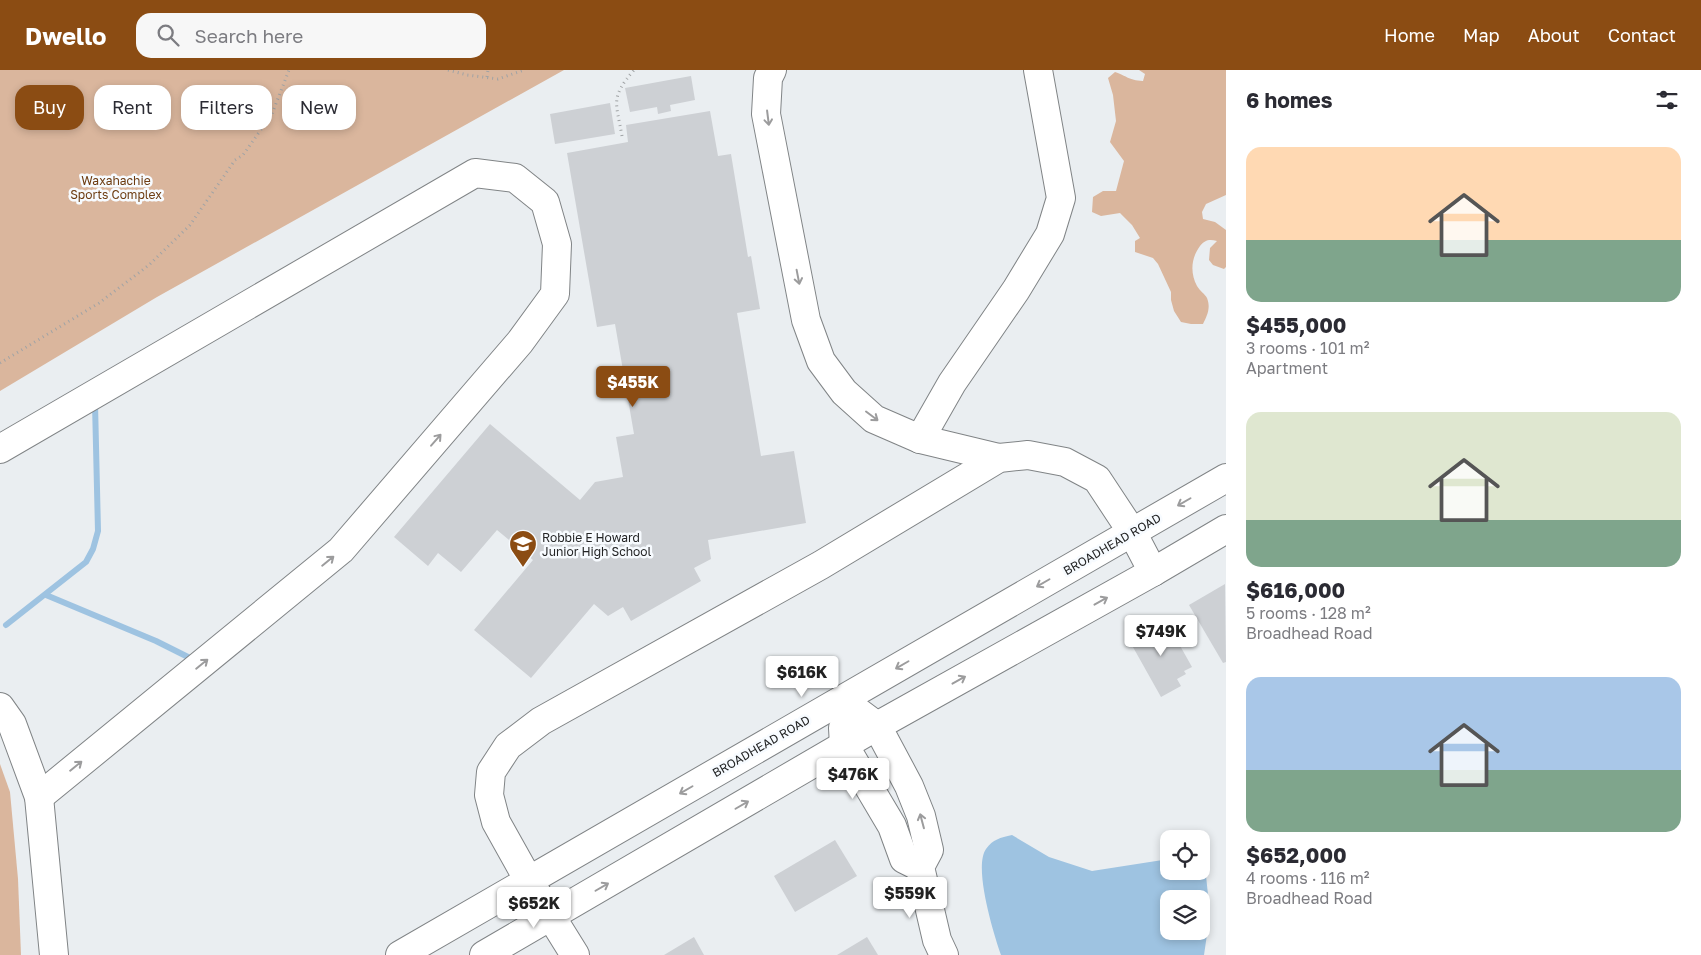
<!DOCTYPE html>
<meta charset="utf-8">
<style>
body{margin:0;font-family:"Golos Text",sans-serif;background:#f7f7f7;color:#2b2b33;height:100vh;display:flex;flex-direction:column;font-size:19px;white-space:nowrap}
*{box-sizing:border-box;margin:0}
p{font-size:16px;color:#7c7c81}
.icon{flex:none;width:28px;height:28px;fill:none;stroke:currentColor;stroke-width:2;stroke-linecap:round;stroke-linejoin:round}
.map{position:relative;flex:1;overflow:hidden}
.details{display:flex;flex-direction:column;background:#fff;width:475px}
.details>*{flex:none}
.banner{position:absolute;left:15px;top:15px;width:475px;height:45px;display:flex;gap:10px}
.tools{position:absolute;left:1160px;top:760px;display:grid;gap:10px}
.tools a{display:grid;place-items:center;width:50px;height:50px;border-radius:10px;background:#fff;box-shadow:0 2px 8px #0003;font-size:25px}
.price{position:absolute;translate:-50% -42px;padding:0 11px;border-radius:5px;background:#fff;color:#222;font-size:16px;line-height:32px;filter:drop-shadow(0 1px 2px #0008)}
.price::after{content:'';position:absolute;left:50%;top:30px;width:15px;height:11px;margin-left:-8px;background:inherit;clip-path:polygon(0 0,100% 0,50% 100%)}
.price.current{background:#8b4c13;color:#fff}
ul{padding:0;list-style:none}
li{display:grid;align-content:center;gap:10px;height:265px;padding:0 20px}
li span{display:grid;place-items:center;height:155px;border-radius:15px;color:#555}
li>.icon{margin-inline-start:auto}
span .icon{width:90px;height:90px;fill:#fffc;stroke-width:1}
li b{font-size:21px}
h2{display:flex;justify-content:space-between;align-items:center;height:60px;padding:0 20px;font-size:21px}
.chip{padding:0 18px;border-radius:15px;background:#fff;box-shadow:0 2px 8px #0003;font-size:18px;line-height:45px}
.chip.current{background:#8b4c13;color:#fff}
header{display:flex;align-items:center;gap:30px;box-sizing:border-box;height:70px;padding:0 25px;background:#8b4c13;color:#fff}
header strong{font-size:24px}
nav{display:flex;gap:28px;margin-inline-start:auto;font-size:18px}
.search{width:350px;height:45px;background:#f7f7f7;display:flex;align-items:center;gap:12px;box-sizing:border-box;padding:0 18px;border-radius:15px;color:#7c7c81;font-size:19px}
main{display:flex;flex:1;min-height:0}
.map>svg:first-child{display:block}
.green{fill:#dab69d}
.water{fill:#9ec3e1;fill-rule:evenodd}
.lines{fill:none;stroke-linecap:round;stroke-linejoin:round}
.stream{stroke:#9ec3e1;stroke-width:6}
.building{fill:#cdd0d4}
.minor-casing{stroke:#808486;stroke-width:30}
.path{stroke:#a0a3a5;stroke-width:3;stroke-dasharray:1 4;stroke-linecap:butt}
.minor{stroke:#fff;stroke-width:28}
.oneway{stroke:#9c9c9d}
.labels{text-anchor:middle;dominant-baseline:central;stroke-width:5;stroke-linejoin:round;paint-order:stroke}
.park-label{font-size:12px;fill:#6d3c11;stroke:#f7fbff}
.poi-label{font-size:12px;fill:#232425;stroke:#f7fbff;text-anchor:start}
.street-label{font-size:12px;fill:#232425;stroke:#f7fbff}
</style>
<header>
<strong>Dwello</strong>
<div class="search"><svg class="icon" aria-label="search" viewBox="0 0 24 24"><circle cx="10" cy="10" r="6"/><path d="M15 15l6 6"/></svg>Search here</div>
<nav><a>Home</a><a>Map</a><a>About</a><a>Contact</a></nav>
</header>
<main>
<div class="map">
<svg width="1226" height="885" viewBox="0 0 1226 885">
<rect width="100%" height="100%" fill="#eaeef1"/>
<!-- green -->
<g class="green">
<path d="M0,0h564l-407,227 -157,94z"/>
<path d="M1139,0h87v125l-20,9 -4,8 1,7 12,3 11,8v37l-2,2 -11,-4 -4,-5 1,-12 7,-7c-8,-2 -12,-1 -17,5 -9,12 -10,27 -3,40 3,5 8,8 10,12 4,10 0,18 -4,26h-12l-10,-2 -7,-11 -3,-11v-8l-13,-28 -5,-6 -18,-6v-11l5,-3 -8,-13 -12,-12 -19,3 -9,-4 1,-15 10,-6h13l8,-30 -14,-19 6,-21 -3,-26 -5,-17 7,-6c12,4 13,8 28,9l2,-7z"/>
<path d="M0,694l10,28 8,87 3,76h-21z"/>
</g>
<!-- water -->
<path class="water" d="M1012,765l37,22 43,14 77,-12v12h32v-7l4,2 5,48 -6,41h-203c-7,-20 -28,-88 -15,-106 7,-10 14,-11 26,-14zM1169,829h32v32h-32z"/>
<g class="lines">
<!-- stream -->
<g class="stream">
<path d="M46,525l110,46 32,16"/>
<path d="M6,555l80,-63 7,-13 5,-18 -3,-128"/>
</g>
</g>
<!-- building -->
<g class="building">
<path d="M691,6l4,24 -25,5 1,6 -13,3 -1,-7 -27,5 -5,-24z"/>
<path d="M610,33l5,31 -60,10 -5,-30z"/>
<path d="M710,41l8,45 13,-2 17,103 3,-1 9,53 -23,4 24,143 33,-5 12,72 -98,17 3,19 -17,9 7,13 -70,40 -8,-14 -15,9 -14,-12 -63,74 -57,-48 59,-70 -36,-30 -36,42 -23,-19 -10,13 -34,-29 96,-113 90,76 15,-18 28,-5 -7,-40 18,-3 -19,-110 -18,3 -30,-174 61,-11 -2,-17z"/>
<path d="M1225,514l1,78 -3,1 -34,-58z"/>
<path d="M1165,549l27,48 -8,4 2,3 -9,5 4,7 -20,11 -32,-57z"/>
<path d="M835,770l22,36 -62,36 -21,-36z"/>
<path d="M694,867l10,18h-40z"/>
<path d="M867,867l11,18h-41z"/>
</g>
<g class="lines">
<defs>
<g id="minor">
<path d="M772,0l-4,8 -2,36 40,206 15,41 23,31 30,27 46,20 79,19"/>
<path d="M920,369l32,-56 64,-93 34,-56 11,-36 -23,-128"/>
<path d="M0,379l475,-276 40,5 30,24 12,42 -2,50 -35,48 -179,208 -302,247"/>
<path d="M842,630l35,26 32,60 12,30 8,34 -9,17 17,73 7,15"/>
<path d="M0,637l12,17 27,73 15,158"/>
<path d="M843,658l1,17 48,81 12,33 16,8"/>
<path d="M400,885l826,-477"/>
<path d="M484,885l393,-229 276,-154 73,-43"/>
<path d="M575,885l-46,-74 -33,-59 -7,-27 2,-23 17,-26 33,-25 280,-156 178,-107 29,-3 37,7 32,17 35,53 21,40"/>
</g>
</defs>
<!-- minor casing -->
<use href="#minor" class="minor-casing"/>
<!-- path -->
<g class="path">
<path d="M448,0l19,5 31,4 26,-9"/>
<path d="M487,7l1,-7"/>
<path d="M622,66c-6,-34 -12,-38 12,-66"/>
<path d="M0,293l99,-60 50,-38 41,-40 45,-65 8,-5 29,-41 17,-44"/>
</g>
<!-- minor -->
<use href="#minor" class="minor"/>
</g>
<!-- one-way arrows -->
<defs><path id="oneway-shaft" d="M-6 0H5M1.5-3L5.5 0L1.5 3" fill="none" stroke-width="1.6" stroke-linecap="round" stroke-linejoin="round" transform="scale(1.25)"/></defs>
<g class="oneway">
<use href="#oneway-shaft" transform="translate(768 48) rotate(83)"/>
<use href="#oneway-shaft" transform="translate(798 207) rotate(79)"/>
<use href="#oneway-shaft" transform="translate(872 346) rotate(37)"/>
<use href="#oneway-shaft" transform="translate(436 370) rotate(-49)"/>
<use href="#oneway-shaft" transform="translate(1184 432) rotate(150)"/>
<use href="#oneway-shaft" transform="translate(328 491) rotate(-39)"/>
<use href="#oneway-shaft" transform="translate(1043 513) rotate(150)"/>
<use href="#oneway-shaft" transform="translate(1101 531) rotate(-29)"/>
<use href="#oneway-shaft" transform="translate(202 594) rotate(-39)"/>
<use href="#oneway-shaft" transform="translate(902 595) rotate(150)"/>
<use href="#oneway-shaft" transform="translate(959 610) rotate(-29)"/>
<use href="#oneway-shaft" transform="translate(76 696) rotate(-39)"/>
<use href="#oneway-shaft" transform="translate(686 720) rotate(150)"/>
<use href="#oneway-shaft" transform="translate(742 735) rotate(-30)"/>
<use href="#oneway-shaft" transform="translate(922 751) rotate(-105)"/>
<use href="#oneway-shaft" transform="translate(602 817) rotate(-30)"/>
</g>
<!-- icons -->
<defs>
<symbol id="school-pin" viewBox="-11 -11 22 30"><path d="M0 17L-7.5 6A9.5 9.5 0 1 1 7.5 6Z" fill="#8b4c13" stroke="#f7fbff"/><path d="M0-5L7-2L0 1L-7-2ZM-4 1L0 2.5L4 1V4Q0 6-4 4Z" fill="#fff"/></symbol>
</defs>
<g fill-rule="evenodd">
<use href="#school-pin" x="507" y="458" width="32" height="43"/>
</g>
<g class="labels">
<!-- park labels -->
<g class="park-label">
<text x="116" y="110">Waxahachie<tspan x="116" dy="14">Sports Complex</tspan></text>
</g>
<!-- poi labels -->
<g class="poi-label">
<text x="542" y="467">Robbie E Howard<tspan x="542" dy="14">Junior High School</tspan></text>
</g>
<!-- street labels -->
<g class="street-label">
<text transform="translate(1112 474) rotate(-30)">BROADHEAD ROAD</text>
<text transform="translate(761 676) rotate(-30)">BROADHEAD ROAD</text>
</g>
</g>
</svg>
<div class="tools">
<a><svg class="icon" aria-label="locate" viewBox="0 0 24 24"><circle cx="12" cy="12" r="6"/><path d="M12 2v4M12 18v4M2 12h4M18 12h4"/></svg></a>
<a><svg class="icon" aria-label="layers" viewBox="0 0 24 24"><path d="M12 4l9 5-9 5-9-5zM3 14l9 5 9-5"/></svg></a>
</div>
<b class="price current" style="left:633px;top:338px">$455K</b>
<b class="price" style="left:1161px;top:587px">$749K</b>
<b class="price" style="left:802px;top:628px">$616K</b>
<b class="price" style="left:853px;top:730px">$476K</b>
<b class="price" style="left:910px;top:849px">$559K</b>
<b class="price" style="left:534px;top:859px">$652K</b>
<div class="banner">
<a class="chip current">Buy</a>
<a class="chip">Rent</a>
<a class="chip">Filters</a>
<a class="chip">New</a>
</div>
</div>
<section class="details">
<h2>6 homes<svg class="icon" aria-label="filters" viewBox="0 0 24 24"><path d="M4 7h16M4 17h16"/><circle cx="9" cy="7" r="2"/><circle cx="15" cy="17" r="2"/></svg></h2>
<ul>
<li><span style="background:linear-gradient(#ffd9b3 60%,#7fa58c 0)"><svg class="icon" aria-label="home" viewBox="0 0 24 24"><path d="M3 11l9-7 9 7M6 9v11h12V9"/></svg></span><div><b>$455,000</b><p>3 rooms · 101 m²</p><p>Apartment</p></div></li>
<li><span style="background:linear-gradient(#dfe7d0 70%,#7fa58c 0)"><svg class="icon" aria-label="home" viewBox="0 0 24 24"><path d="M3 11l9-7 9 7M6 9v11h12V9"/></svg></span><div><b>$616,000</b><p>5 rooms · 128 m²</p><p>Broadhead Road</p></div></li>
<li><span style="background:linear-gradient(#a9c7e8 60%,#7fa58c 0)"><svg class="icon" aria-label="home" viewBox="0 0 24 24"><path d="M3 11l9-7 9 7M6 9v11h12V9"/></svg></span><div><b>$652,000</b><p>4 rooms · 116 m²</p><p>Broadhead Road</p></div></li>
</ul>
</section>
</main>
